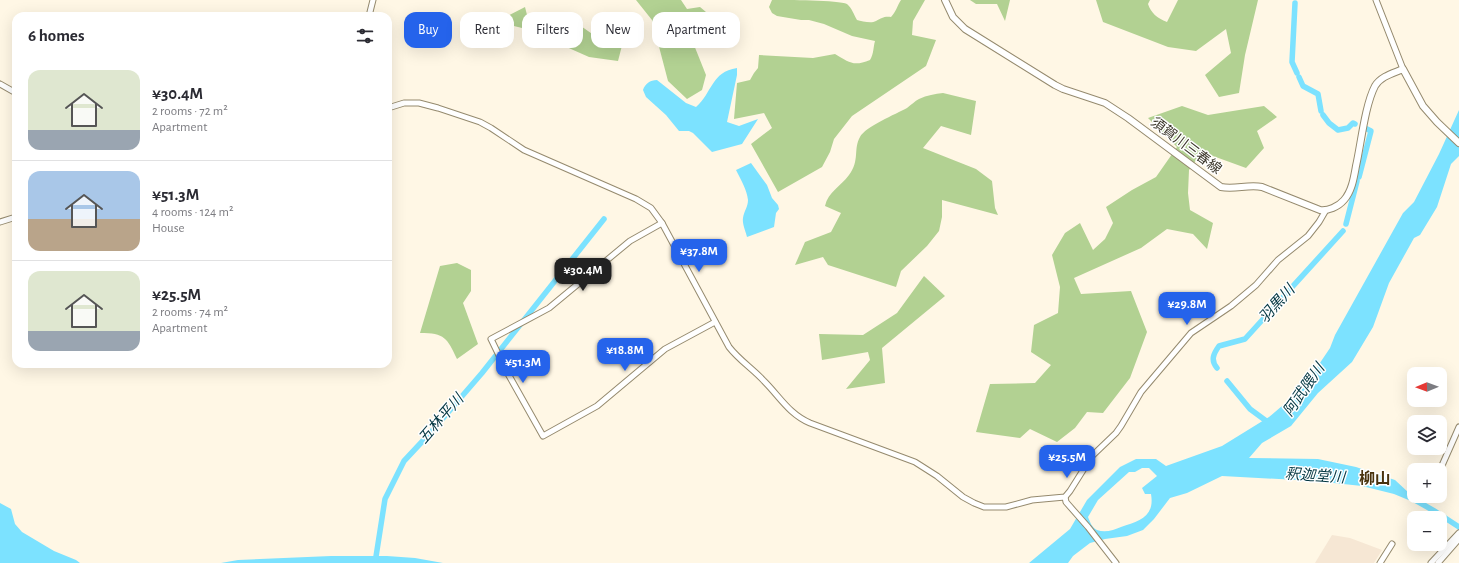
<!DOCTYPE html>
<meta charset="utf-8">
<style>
body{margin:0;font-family:"Alegreya Sans","Noto Sans JP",sans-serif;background:#f2f2f3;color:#2b2b33;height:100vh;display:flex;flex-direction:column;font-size:15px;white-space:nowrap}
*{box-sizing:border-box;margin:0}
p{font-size:13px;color:#7c7c81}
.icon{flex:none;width:22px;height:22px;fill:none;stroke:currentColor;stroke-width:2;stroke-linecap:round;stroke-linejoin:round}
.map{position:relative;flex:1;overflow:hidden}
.sheet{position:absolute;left:12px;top:12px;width:380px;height:356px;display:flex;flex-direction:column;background:#fff;border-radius:12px;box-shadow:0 4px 16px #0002}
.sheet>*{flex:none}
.top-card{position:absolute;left:404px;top:12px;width:380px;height:36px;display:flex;gap:8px}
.needle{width:26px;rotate:269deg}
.controls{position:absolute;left:1407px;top:367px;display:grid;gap:8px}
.controls a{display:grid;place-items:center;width:40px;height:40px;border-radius:8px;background:#fff;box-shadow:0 4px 16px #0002;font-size:20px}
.price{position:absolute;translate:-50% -34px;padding:0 9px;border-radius:8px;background:#2563eb;color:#fff;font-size:13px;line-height:26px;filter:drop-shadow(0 1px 2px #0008)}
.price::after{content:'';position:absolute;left:50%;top:24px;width:12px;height:9px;margin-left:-6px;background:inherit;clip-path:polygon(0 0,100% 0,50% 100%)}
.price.on{background:#222;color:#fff}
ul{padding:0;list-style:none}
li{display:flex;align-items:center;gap:12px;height:100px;padding:0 16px}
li+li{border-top:1px solid #e1e1e2}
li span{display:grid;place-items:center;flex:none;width:112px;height:80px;border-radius:12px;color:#555}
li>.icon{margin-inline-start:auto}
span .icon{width:48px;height:48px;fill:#fffc;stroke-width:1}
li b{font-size:17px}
h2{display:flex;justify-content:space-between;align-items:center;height:48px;padding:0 16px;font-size:17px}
.pill{padding:0 14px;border-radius:12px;background:#fff;box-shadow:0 4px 16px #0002;font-size:14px;line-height:36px}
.pill.on{background:#2563eb;color:#fff}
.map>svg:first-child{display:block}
.commercial{fill:#f6e7d4}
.green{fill:#b2d192}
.water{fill:#7ce2ff;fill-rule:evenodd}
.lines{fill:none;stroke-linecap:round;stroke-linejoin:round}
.river{stroke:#7ce2ff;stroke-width:5.5}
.secondary-casing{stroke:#958a6e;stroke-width:7}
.primary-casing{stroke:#958a6e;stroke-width:8}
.secondary{stroke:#fff;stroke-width:5}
.primary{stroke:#fff;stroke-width:6}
.labels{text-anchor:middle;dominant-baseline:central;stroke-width:3;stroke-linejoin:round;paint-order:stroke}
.street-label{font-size:14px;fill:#3a3529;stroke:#fff}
.water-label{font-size:15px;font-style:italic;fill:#043742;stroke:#fff}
.quarter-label{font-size:16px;font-weight:bold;fill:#49330e;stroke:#fff}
</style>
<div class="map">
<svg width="1459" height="563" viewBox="0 0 1459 563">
<rect width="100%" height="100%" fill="#fff7e5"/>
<!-- commercial -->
<path class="commercial" d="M1332,535l18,3 32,12 -8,13h-59z"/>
<!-- green -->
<g class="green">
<path d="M636,0h45l6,9 13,-2 6,5 6,13 8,2 10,9 -3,9 -3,2 -30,-2 12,30 -4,15 -15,9 -19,-18 -16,-61z"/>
<path d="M772,0c14,0 67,0 75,4 5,4 7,11 10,16 5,1 14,4 19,1 6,-3 8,-5 15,-4 5,-5 6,-11 10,-17h24l-12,21 -1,14 24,5 -10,26 -74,50 -18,23 -4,13 -8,15 -44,25 -27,-48 21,-16 -8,-15 -30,6 3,-36 13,-3 4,-7 4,-5 1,-13 54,3 22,-4c14,8 18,13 35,6 4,-7 3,-12 5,-19l-23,-5 -28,-12 -15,-4h-8l-24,-4 -5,-3 -3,-6z"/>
<path d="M970,0h40l-5,21 -8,-17h-21z"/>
<path d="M1096,0h54l-2,4c3,9 9,14 19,18l11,-22h80l-13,55 -6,38 -20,4 -14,-22 26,-22 -5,-24 -30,22 -28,-4 -65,-25z"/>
<path d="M525,7l4,16 36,-8 33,23 18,-12 9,8 -7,27 -29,-4 -63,-28 -12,-3 -12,-7z"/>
<path d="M943,93l33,8 -5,34 -30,-9 -18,22 53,21 16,12 3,27 3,7 -56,-15v17l-3,14 -12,15 -26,25 -5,16 -68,-22 -5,-8 -28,8 10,-23 26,-10 10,-19 -16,-7c3,-14 16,-20 24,-31 11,-15 4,-26 11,-38 5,-10 36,-23 47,-29 4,-3 8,-7 12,-9 8,-4 16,-5 24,-6z"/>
<path d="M1182,106l26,9 56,-9 13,11 -20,14 7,17 -18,20 -44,-16 -13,18 -1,23 2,17 23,13 -6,26 -14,-15 -26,-5 -26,19 -67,30 7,16 50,-3 16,41 -17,46 -27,35 -16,-1 -12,16 -18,14 -27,-13 -10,9 -44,-6 14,-48 45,-1 16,-18 -20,-13 3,-27 24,-12 2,-26 -8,-32 13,-22 15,-10 13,27 12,-11 8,-16 -7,-16 26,-17 24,-13 21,-30 -29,-29z"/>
<path d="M457,263l14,7v21l-8,12 15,41 -21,15c-10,-21 -12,-26 -37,-26l20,-67z"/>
<path d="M924,276l21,20 -63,52 3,35 -39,6 24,-29 -2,-8 -46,8 -3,-26 44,1 34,-22z"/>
</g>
<!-- water -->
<g class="water">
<path d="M737,68v7l-10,47 12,4 19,-7 -16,25 -30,8 -19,-19 -4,-2h-10l-13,-16 -20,-18 -3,-7c2,-6 7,-10 14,-10l29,23 10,4c17,-15 15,-35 41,-39z"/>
<path d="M1459,110v46l-8,8 -14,43 -17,28 -6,3 -25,45 -16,44 -21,35 -34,31 -27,33 -29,17 -13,15 69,1 38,8 39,13 28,26 -29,-12 -32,-8 -47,-5 -93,-5 -35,17 -17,5 -16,21 -11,11 -16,6 -22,3 -15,4 -17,13 -5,7h-39l41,-34 17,-29 33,-33 16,-8h20l10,7 56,-20 47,-29 34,-29 27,-40 5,-13 68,-122 11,-11 25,-48zM1142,468h7l8,8 -15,12 3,6h6c4,23 -12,27 -30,33 -7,3 -16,6 -24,3 -5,-2 -7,-8 -9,-13l10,-17 31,-28h6z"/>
<path d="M751,163l16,22 5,13 6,7 1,4 -3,4 -2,14 -27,10c-1,-5 -5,-13 -4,-19 1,-7 5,-11 5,-18 -1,-10 -7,-20 -12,-30z"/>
<path d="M0,503l11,6 4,15 7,8 32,19 22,9 4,3h-80z"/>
<path d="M331,556h56l28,2 28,5h-222l17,-3z"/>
</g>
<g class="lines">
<!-- river -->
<g class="river">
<path d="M1295,3l-3,59 5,11"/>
<path d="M1299,77l4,9 15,8 3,17"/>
<path d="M1323,115l6,8 9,7 10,-2 5,-5 2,1"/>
<path d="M1359,177l12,-46 -6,-3"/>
<path d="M1346,224l11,-43"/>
<path d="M1217,368c-7,-8 -3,-15 2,-22l26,-7 98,-108"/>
<path d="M1227,381l23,28 19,14"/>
<path d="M1415,500l21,12 23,15"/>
<path d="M375,563l10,-64 19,-38 28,-30 50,-58 122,-154"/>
</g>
<defs>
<g id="secondary">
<path d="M1376,0l27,69"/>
<path d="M369,16l4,-16"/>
<path d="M0,84l16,9"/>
<path d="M388,108l16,-5h15l19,5 42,14 11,6 33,22 112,49 15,9 11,15 67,124c10,13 24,22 35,34 16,16 25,33 46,42l105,39 22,14 26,21 11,6 10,4h22l26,-7 33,-3 5,-6 22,-35 24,-23 5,-7 20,-34 50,-59 40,-27 25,-21 22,-25 30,-24 11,-14 7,-12"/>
<path d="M0,222l16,-5"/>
<path d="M662,223l-32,18 -81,67 -58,31 16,33 36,64 54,-30 68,-57 50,-27"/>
<path d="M1440,470l19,-43"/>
<path d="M1065,497l1,5 22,25 28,36"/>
<path d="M1380,563l12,-19"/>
<path d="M1431,563l28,-30"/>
<path d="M1438,563l21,-24"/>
</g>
<path id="primary" d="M945,0l8,17 12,12 90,56 8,4 42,14 23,15 93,69c14,3 27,-3 41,0l58,23c8,1 18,-3 24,-10 8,-9 10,-23 12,-34 5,-22 9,-61 19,-80 6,-10 19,-13 28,-17l20,37 14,16 22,21"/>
</defs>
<!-- secondary casing -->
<use href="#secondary" class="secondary-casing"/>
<!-- primary casing -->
<use href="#primary" class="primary-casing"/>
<!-- secondary -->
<use href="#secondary" class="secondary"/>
<!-- primary -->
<use href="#primary" class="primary"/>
</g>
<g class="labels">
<!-- street labels -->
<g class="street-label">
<text transform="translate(1186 146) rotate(37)">須賀川三春線</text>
</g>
<!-- water labels -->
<g class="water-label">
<text transform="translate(1277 304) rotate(-48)">羽黒川</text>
<text transform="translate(1304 390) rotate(-55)">阿武隈川</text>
<text transform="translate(441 419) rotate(-49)">五林平川</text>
<text transform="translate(1315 476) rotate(4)">釈迦堂川</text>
</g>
<!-- quarter labels -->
<g class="quarter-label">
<text x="1375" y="479">柳山</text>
</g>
</g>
</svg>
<div class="controls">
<a><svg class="needle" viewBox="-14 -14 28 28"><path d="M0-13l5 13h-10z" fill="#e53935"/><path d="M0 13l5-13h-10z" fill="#7c7c81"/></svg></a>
<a><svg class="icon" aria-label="layers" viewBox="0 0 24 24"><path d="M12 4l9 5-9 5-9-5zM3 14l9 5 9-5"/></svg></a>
<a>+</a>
<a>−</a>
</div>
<b class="price" style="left:699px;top:273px">¥37.8M</b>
<b class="price on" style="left:583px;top:292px">¥30.4M</b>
<b class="price" style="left:1187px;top:326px">¥29.8M</b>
<b class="price" style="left:625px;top:372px">¥18.8M</b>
<b class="price" style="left:523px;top:384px">¥51.3M</b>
<b class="price" style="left:1067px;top:479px">¥25.5M</b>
<div class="top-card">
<a class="pill on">Buy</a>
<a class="pill">Rent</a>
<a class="pill">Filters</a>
<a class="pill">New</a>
<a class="pill">Apartment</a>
</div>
<section class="sheet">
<h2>6 homes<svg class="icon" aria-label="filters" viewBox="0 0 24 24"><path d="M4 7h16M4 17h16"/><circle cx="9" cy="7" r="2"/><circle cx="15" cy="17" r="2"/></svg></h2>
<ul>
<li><span style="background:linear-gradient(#dfe7d0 75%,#9aa5b1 0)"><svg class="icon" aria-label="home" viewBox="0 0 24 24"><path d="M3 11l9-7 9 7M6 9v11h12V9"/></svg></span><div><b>¥30.4M</b><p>2 rooms · 72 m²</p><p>Apartment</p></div></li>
<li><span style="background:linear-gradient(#a9c7e8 60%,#b9a48a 0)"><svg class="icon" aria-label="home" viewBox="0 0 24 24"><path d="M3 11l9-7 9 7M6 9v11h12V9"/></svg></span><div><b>¥51.3M</b><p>4 rooms · 124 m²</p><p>House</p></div></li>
<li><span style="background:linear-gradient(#dfe7d0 75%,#9aa5b1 0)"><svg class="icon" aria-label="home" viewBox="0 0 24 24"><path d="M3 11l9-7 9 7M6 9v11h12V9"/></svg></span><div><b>¥25.5M</b><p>2 rooms · 74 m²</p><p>Apartment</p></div></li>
</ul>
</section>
</div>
